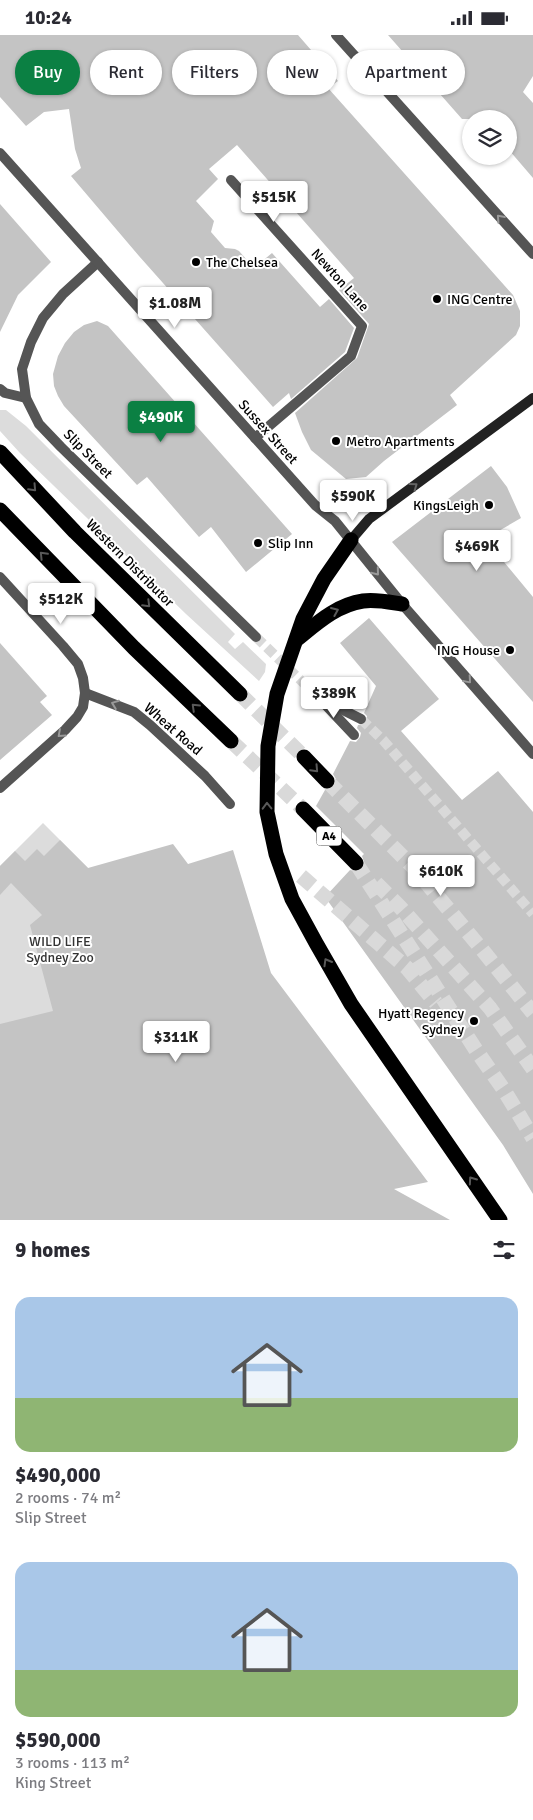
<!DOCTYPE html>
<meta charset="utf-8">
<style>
body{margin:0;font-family:Signika,sans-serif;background:#f2f2f3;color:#2b2b33;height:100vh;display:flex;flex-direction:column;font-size:19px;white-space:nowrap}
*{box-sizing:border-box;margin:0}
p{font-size:16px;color:#7c7c81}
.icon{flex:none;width:28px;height:28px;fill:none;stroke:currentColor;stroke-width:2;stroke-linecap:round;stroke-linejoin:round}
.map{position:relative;height:1185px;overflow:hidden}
.side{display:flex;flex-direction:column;background:#fff;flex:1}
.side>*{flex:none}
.hud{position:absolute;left:15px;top:15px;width:504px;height:45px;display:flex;gap:10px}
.tools{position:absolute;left:462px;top:75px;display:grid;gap:10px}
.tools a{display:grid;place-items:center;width:55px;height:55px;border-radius:50%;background:#fff;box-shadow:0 1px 4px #0004;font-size:25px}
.price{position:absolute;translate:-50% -42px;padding:0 11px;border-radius:5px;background:#fff;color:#222;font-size:16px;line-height:32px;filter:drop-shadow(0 1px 2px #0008)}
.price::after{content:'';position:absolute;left:50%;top:30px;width:15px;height:11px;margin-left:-8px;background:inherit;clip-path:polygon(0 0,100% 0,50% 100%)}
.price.current{background:#0b8043;color:#fff}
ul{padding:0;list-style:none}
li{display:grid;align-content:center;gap:10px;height:265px;padding:0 15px}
li span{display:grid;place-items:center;height:155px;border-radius:15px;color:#555}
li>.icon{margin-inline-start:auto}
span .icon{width:90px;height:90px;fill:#fffc;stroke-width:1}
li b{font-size:21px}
h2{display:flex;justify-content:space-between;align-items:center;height:60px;padding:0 15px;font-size:21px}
.tag{padding:0 18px;border-radius:22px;background:#fff;box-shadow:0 1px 4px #0004;font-size:18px;line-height:45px}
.tag.current{background:#0b8043;color:#fff}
.status{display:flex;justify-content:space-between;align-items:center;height:35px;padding:0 25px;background:#fff;direction:ltr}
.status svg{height:14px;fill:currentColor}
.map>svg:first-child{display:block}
.green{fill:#dcdcdc}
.building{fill:#c4c4c4}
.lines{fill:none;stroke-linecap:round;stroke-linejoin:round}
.minor-tunnel{stroke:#d9d9d9;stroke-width:10;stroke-dasharray:10 5;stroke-linecap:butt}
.motorway-tunnel{stroke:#d9d9d9;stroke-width:15;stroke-dasharray:15 8;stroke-linecap:butt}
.service{stroke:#555;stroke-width:10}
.minor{stroke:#555;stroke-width:10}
.tertiary{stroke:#555;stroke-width:10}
.secondary{stroke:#222;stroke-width:10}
.motorway{stroke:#000;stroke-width:15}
.oneway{stroke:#999}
.oneway2{stroke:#646464}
.oneway3{stroke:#595959}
.poi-dot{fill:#000;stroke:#fff;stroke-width:2}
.labels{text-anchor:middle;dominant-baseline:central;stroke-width:4;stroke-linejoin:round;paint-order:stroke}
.shield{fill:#fff;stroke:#4c4c4c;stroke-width:1}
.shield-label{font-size:12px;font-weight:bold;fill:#000}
.poi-label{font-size:14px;fill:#000;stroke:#fff;text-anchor:start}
.street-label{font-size:14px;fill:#000;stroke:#fff}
.park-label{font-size:14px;fill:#333;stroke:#fff}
</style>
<div class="status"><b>10:24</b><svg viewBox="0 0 49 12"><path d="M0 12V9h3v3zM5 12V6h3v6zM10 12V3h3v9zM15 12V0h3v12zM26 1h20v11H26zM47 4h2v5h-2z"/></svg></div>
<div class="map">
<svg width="533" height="1185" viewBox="0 0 533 1185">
<rect width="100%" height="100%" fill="#fff"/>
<!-- green -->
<g class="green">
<path d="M0,375h6l20,16 209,208 -7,8 7,7 8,-7 23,22 -1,8 -6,9 -73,-67 -166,-161 -20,-22z"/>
<path d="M43,788l55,55 75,100 -173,51v-163z"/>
</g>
<!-- building -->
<g class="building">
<path d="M0,0h298l40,46 -10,7 185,207 7,16v15l-4,9 -66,60 7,10 -73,56 -18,16 -20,2 -35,-29 -9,-18 -7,-19 62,-55 12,-34 -30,-34 15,-12 -117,-133 -28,24 9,10 -22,22 18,20 -3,11 14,16 10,1 4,2 15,17 18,-15 48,54 9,-8 25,29 -9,24 -54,47 -2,-6 -16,14 -134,-151 -68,-80 10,-8 -6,-19 -6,-40 -25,3 -18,14 -26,-29z"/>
<path d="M388,0h145v41l-10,16 10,11v75l-24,-28v-31h-47z"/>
<path d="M0,169l51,58 -33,33 -18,37z"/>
<path d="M97,286l11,5 184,208 -46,38 -35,-45 -12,10 -52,-60 -10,8 -73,-79 -6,-10 -4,-10 -1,-12 5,-18 7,-13 9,-11 10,-7z"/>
<path d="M491,431l16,21 14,31 -36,21 48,58v105l-141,-160z"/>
<path d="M369,583l70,81 -38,32 61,69 36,-29 35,41v382l-30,-49 -178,-248 25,-27 9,2 6,-7 -3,-9 2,-2 -48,-48 9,-16 8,-2 3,-4v-5l-3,-5 17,-33 6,1 4,-5 1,-4 -4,-5 1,-3h6l3,-3v-6l-3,-3 12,-27 -36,-43z"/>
<path d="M0,608l47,53 -7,6 12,13 -52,45z"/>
<path d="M60,805l28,28 85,-24 15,20 45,-14 38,123 157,209 -34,7 56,31h-450v-196l53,-13 -23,-86 12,-10 -31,-32 -11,12v-29l15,-15 10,10 12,-12 7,7z"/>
</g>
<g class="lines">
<!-- minor-tunnel -->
<g class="minor-tunnel">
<path d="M256,602l63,61"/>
<path d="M361,684l22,21 150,174"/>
</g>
<!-- motorway-tunnel -->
<g class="motorway-tunnel">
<path d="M240,659l64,63"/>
<path d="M231,706l72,68"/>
<path d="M327,746l87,87 66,79 53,66"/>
<path d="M356,828l120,187 28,40 29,48"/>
<path d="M301,841l106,92 29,35"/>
<path d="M376,848l23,23 91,102 43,61"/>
</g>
<!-- service -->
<g class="service">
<path d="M231,145l131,146 -11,30 -96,82"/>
<path d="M0,354l5,4 21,5"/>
<path d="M85,658l49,19 16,13 55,51 25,28"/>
<path d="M321,665l33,35"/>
</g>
<!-- minor -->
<g class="minor">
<path d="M98,227l-35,32 -20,24 -12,24 -9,27 4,29 13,26 22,23 195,190"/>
<path d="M0,542l63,69 15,18 5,14 2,15 -2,14 -6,10 -12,13 -65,58"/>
<path d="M319,663l42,21"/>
</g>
<!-- tertiary -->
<g class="tertiary">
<path d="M336,0l197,219"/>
<path d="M0,118l315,352 20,16 67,83 131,150"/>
</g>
<!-- secondary -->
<path class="secondary" d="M351,505l18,-21 164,-121"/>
<!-- motorway -->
<g class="motorway">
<path d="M0,417l75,80 165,162"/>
<path d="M0,475l134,138 97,93"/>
<path d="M351,505l-27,39 -21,40 -26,75 -9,52 -1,66 9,42 16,45 24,44 35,61 149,216"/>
<path d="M296,605c20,-16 40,-35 67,-39 12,-2 26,1 39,3"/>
<path d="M304,722l23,24"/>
<path d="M303,774l53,54"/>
</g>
</g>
<!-- one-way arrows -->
<defs><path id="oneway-chevron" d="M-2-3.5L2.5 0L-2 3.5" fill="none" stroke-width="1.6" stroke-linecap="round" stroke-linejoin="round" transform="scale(1.25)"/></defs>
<g class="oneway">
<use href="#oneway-chevron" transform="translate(500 183) rotate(-132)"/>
<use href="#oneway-chevron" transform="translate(376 537) rotate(51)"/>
<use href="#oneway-chevron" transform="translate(468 645) rotate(49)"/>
<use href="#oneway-chevron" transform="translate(115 669) rotate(-159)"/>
<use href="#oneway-chevron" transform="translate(61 699) rotate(138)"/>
</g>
<use class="oneway2" href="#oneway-chevron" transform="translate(414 451) rotate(-36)"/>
<g class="oneway3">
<use href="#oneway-chevron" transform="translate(33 453) rotate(47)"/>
<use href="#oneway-chevron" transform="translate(43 520) rotate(-134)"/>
<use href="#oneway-chevron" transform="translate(147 569) rotate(45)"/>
<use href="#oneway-chevron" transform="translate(335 576) rotate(-23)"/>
<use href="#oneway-chevron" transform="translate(195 672) rotate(-136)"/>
<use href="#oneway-chevron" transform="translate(315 734) rotate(47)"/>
<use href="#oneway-chevron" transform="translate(267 771) rotate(-91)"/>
<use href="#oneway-chevron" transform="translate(327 927) rotate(-120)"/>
<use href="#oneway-chevron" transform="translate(472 1145) rotate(-125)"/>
</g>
<!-- markers -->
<g class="poi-dot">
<circle cx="196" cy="227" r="5"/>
<circle cx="437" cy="264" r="5"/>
<circle cx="336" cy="406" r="5"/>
<circle cx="489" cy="470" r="5"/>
<circle cx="258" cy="508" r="5"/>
<circle cx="510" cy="615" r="5"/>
<circle cx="474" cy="986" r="5"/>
</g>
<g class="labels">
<!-- shield labels -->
<rect class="shield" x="316.5" y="791.5" width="25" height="19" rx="4"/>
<g class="shield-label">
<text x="329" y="801">A4</text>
</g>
<!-- poi labels -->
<g class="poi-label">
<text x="206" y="227">The Chelsea</text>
<text x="447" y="264">ING Centre</text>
<text x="346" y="406">Metro Apartments</text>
<text x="479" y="470" text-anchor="end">KingsLeigh</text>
<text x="268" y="508">Slip Inn</text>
<text x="500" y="615" text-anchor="end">ING House</text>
<text x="464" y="978" text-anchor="end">Hyatt Regency<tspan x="464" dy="16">Sydney</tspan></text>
</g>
<!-- street labels -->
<g class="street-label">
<text transform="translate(340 245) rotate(48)">Newton Lane</text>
<text transform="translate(268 397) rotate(48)">Sussex Street</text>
<text transform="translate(88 419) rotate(45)">Slip Street</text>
<text transform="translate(130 528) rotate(45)">Western Distributor</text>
<text transform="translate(173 694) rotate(41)">Wheat Road</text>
</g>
<!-- park labels -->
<g class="park-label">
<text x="60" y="906">WILD LIFE<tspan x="60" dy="16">Sydney Zoo</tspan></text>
</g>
</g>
</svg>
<div class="tools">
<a><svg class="icon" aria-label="layers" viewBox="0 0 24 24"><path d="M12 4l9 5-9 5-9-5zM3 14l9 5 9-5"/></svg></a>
</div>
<b class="price" style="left:274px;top:188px">$515K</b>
<b class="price" style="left:175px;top:294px">$1.08M</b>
<b class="price current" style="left:161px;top:408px">$490K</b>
<b class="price" style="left:353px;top:487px">$590K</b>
<b class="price" style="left:477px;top:537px">$469K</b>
<b class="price" style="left:61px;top:590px">$512K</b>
<b class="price" style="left:334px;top:684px">$389K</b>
<b class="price" style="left:441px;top:862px">$610K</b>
<b class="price" style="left:176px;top:1028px">$311K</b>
<div class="hud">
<a class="tag current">Buy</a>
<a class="tag">Rent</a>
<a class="tag">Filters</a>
<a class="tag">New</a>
<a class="tag">Apartment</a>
</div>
</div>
<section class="side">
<h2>9 homes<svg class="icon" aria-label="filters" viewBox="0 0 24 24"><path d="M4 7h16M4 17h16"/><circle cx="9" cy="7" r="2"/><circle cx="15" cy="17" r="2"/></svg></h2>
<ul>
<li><span style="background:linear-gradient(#a9c7e8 65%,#8fb573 0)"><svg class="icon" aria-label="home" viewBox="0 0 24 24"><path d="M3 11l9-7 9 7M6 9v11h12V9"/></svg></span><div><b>$490,000</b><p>2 rooms · 74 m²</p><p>Slip Street</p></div></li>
<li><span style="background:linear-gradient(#a9c7e8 70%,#8fb573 0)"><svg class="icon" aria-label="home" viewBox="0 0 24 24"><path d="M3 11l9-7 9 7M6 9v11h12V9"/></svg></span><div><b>$590,000</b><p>3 rooms · 113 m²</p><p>King Street</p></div></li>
</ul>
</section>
